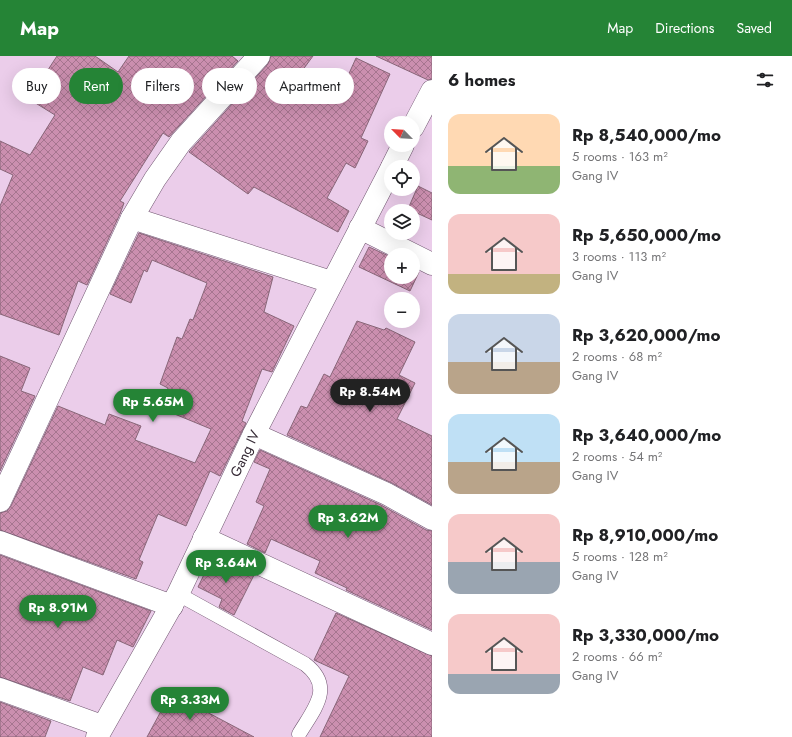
<!DOCTYPE html>
<meta charset="utf-8">
<style>
body{margin:0;font-family:Jost,sans-serif;background:#f6f6f6;color:#202124;height:100vh;display:flex;flex-direction:column;font-size:15px;white-space:nowrap}
*{box-sizing:border-box;margin:0}
p{font-size:13px;color:#757577}
.icon{flex:none;width:22px;height:22px;fill:none;stroke:currentColor;stroke-width:2;stroke-linecap:round;stroke-linejoin:round}
.map{position:relative;flex:1;overflow:hidden}
.panel{display:flex;flex-direction:column;background:#fff;width:360px}
.panel>*{flex:none}
.top-card{position:absolute;left:12px;top:12px;width:360px;height:36px;display:flex;gap:8px}
.needle{width:26px;rotate:294deg}
.controls{position:absolute;left:384px;top:60px;display:grid;gap:8px}
.controls a{display:grid;place-items:center;width:36px;height:36px;border-radius:50%;background:#fff;box-shadow:0 4px 16px #0002;font-size:20px}
.price{position:absolute;translate:-50% -34px;padding:0 9px;border-radius:14px;background:#258436;color:#fff;font-size:13px;line-height:26px;filter:drop-shadow(0 1px 2px #0008)}
.price::after{content:'';position:absolute;left:50%;top:24px;width:12px;height:9px;margin-left:-6px;background:inherit;clip-path:polygon(0 0,100% 0,50% 100%)}
.price.active{background:#222;color:#fff}
ul{padding:0;list-style:none}
li{display:flex;align-items:center;gap:12px;height:100px;padding:0 16px}
li span{display:grid;place-items:center;flex:none;width:112px;height:80px;border-radius:12px;color:#555}
li>.icon{margin-inline-start:auto}
span .icon{width:48px;height:48px;fill:#fffc;stroke-width:1}
li b{font-size:17px}
h2{display:flex;justify-content:space-between;align-items:center;height:48px;padding:0 16px;font-size:17px}
.tag{padding:0 14px;border-radius:18px;background:#fff;box-shadow:0 4px 16px #0002;font-size:14px;line-height:36px}
.tag.active{background:#258436;color:#fff}
header{display:flex;align-items:center;gap:24px;box-sizing:border-box;height:56px;padding:0 20px;background:#258436;color:#fff}
header strong{font-size:19px}
nav{display:flex;gap:22px;margin-inline-start:auto;font-size:14px}
main{display:flex;flex:1;min-height:0}
.map>svg:first-child{display:block}
.building{fill:url(#building-cross-hatch);stroke:#886678}
.lines{fill:none;stroke-linecap:round;stroke-linejoin:round}
.lane-casing{stroke:#705670;stroke-width:15}
.street-casing{stroke:#705670;stroke-width:23}
.lane{stroke:#fff;stroke-width:14}
.street{stroke:#fff;stroke-width:22}
.labels{text-anchor:middle;dominant-baseline:central;stroke-width:3;stroke-linejoin:round;paint-order:stroke}
.street-label{font-size:14px;fill:#352a35;stroke:#f8daf8}
</style>
<header>
<strong>Map</strong>
<nav><a>Map</a><a>Directions</a><a>Saved</a></nav>
</header>
<main>
<div class="map">
<svg width="432" height="681" viewBox="0 0 432 681">
<defs>
<pattern id="building-cross-hatch" width="8" height="8" patternUnits="userSpaceOnUse"><rect width="8" height="8" fill="#cb8faf"/><path d="M0 0l8 8M0 8l8-8" fill="none" stroke="#a6758f"/></pattern>
</defs>
<rect width="100%" height="100%" fill="#ebcdea"/>
<!-- building -->
<g class="building">
<path d="M57,0h38l23,16 11,-16h103l6,5 -69,76 -6,-4 -43,68 4,2 -4,11 -33,71 -9,-4 -19,54 -59,-21v-108l13,-31 -13,-6v-28l30,14 25,-40 -26,-16z"/>
<path d="M271,0h42l-11,15 40,18 14,-31 34,16 -29,64 7,3 -13,27 -9,-5 -19,35 22,13 -11,21 -84,-45 -6,7 -59,-42 79,-88z"/>
<path d="M376,0h56v23l-4,1z"/>
<path d="M418,130l14,7v27l-24,-11z"/>
<path d="M139,177l134,44 -9,35 30,14 -22,46 -10,-3 -20,52 4,2 -26,53 -10,-5 -24,55 -28,-12 -19,46 4,2 -7,17 -136,-49v-17l7,-2 4,-5 47,-100 47,19 4,-11 32,12 -6,14 60,23 16,-34 -51,-21 8,-20 -8,-4 17,-47 5,2 8,-20 3,1 14,-37 -55,-23 -5,12 -3,-2 -13,33 -21,-9z"/>
<path d="M369,191l22,10v20h22v-9l6,4 -9,19 -51,-24z"/>
<path d="M357,265l27,9 2,-2 29,14 -16,33 16,8 -18,36 35,17v69l-40,-22 -105,-48 14,-29 6,2 17,-34 6,3z"/>
<path d="M0,300l30,12 -9,23 14,5 -35,75z"/>
<path d="M260,394l121,55 45,25 6,1v99l-86,-40 1,-2 -32,-15 5,-12 -49,-22 -6,14 -18,-9 17,-38 -8,-4 14,-33 -16,-7z"/>
<path d="M0,499l151,56 -18,36 -16,-7 -14,35 -20,-8 -13,34 -70,-24z"/>
<path d="M213,500l41,19 -20,40 -15,-8 3,-8 -24,-12z"/>
<path d="M336,557l96,43v81h-112l29,-61 -35,-16z"/>
<path d="M173,633l32,17 -2,4 51,27h-107z"/>
<path d="M0,646l51,19 -6,16h-45z"/>
</g>
<g class="lines">
<defs>
<path id="lane" d="M178,538l127,70c30,23 9,45 -6,70"/>
<g id="street">
<path d="M413,71l19,-36"/>
<path d="M392,111l11,-22"/>
<path d="M132,162l199,64"/>
<path d="M360,172l72,36"/>
<path d="M254,378l133,60 45,25"/>
<path d="M0,445l132,-283 23,-39 26,-37 78,-86"/>
<path d="M204,482l228,106"/>
<path d="M0,486l172,64"/>
<path d="M0,633l102,37"/>
<path id="s1" d="M97,681l81,-143 76,-160 137,-265"/>
</g>
</defs>
<!-- lane casing -->
<use href="#lane" class="lane-casing"/>
<!-- street casing -->
<use href="#street" class="street-casing"/>
<!-- lane -->
<use href="#lane" class="lane"/>
<!-- street -->
<use href="#street" class="street"/>
</g>
<g class="labels">
<!-- street labels -->
<g class="street-label">
<text stroke="none"><textPath href="#s1" startOffset="320">Gang IV</textPath></text>
</g>
</g>
</svg>
<div class="controls">
<a><svg class="needle" viewBox="-14 -14 28 28"><path d="M0-13l5 13h-10z" fill="#e53935"/><path d="M0 13l5-13h-10z" fill="#757577"/></svg></a>
<a><svg class="icon" aria-label="locate" viewBox="0 0 24 24"><circle cx="12" cy="12" r="6"/><path d="M12 2v4M12 18v4M2 12h4M18 12h4"/></svg></a>
<a><svg class="icon" aria-label="layers" viewBox="0 0 24 24"><path d="M12 4l9 5-9 5-9-5zM3 14l9 5 9-5"/></svg></a>
<a>+</a>
<a>−</a>
</div>
<b class="price active" style="left:370px;top:357px">Rp 8.54M</b>
<b class="price" style="left:153px;top:367px">Rp 5.65M</b>
<b class="price" style="left:348px;top:483px">Rp 3.62M</b>
<b class="price" style="left:226px;top:528px">Rp 3.64M</b>
<b class="price" style="left:58px;top:573px">Rp 8.91M</b>
<b class="price" style="left:190px;top:665px">Rp 3.33M</b>
<div class="top-card">
<a class="tag">Buy</a>
<a class="tag active">Rent</a>
<a class="tag">Filters</a>
<a class="tag">New</a>
<a class="tag">Apartment</a>
</div>
</div>
<section class="panel">
<h2>6 homes<svg class="icon" aria-label="filters" viewBox="0 0 24 24"><path d="M4 7h16M4 17h16"/><circle cx="9" cy="7" r="2"/><circle cx="15" cy="17" r="2"/></svg></h2>
<ul>
<li><span style="background:linear-gradient(#ffd9b3 65%,#8fb573 0)"><svg class="icon" aria-label="home" viewBox="0 0 24 24"><path d="M3 11l9-7 9 7M6 9v11h12V9"/></svg></span><div><b>Rp 8,540,000/mo</b><p>5 rooms · 163 m²</p><p>Gang IV</p></div></li>
<li><span style="background:linear-gradient(#f6c9c9 75%,#c2b280 0)"><svg class="icon" aria-label="home" viewBox="0 0 24 24"><path d="M3 11l9-7 9 7M6 9v11h12V9"/></svg></span><div><b>Rp 5,650,000/mo</b><p>3 rooms · 113 m²</p><p>Gang IV</p></div></li>
<li><span style="background:linear-gradient(#c9d6e8 60%,#b9a48a 0)"><svg class="icon" aria-label="home" viewBox="0 0 24 24"><path d="M3 11l9-7 9 7M6 9v11h12V9"/></svg></span><div><b>Rp 3,620,000/mo</b><p>2 rooms · 68 m²</p><p>Gang IV</p></div></li>
<li><span style="background:linear-gradient(#bfe0f5 60%,#b9a48a 0)"><svg class="icon" aria-label="home" viewBox="0 0 24 24"><path d="M3 11l9-7 9 7M6 9v11h12V9"/></svg></span><div><b>Rp 3,640,000/mo</b><p>2 rooms · 54 m²</p><p>Gang IV</p></div></li>
<li><span style="background:linear-gradient(#f6c9c9 60%,#9aa5b1 0)"><svg class="icon" aria-label="home" viewBox="0 0 24 24"><path d="M3 11l9-7 9 7M6 9v11h12V9"/></svg></span><div><b>Rp 8,910,000/mo</b><p>5 rooms · 128 m²</p><p>Gang IV</p></div></li>
<li><span style="background:linear-gradient(#f6c9c9 75%,#9aa5b1 0)"><svg class="icon" aria-label="home" viewBox="0 0 24 24"><path d="M3 11l9-7 9 7M6 9v11h12V9"/></svg></span><div><b>Rp 3,330,000/mo</b><p>2 rooms · 66 m²</p><p>Gang IV</p></div></li>
</ul>
</section>
</main>
